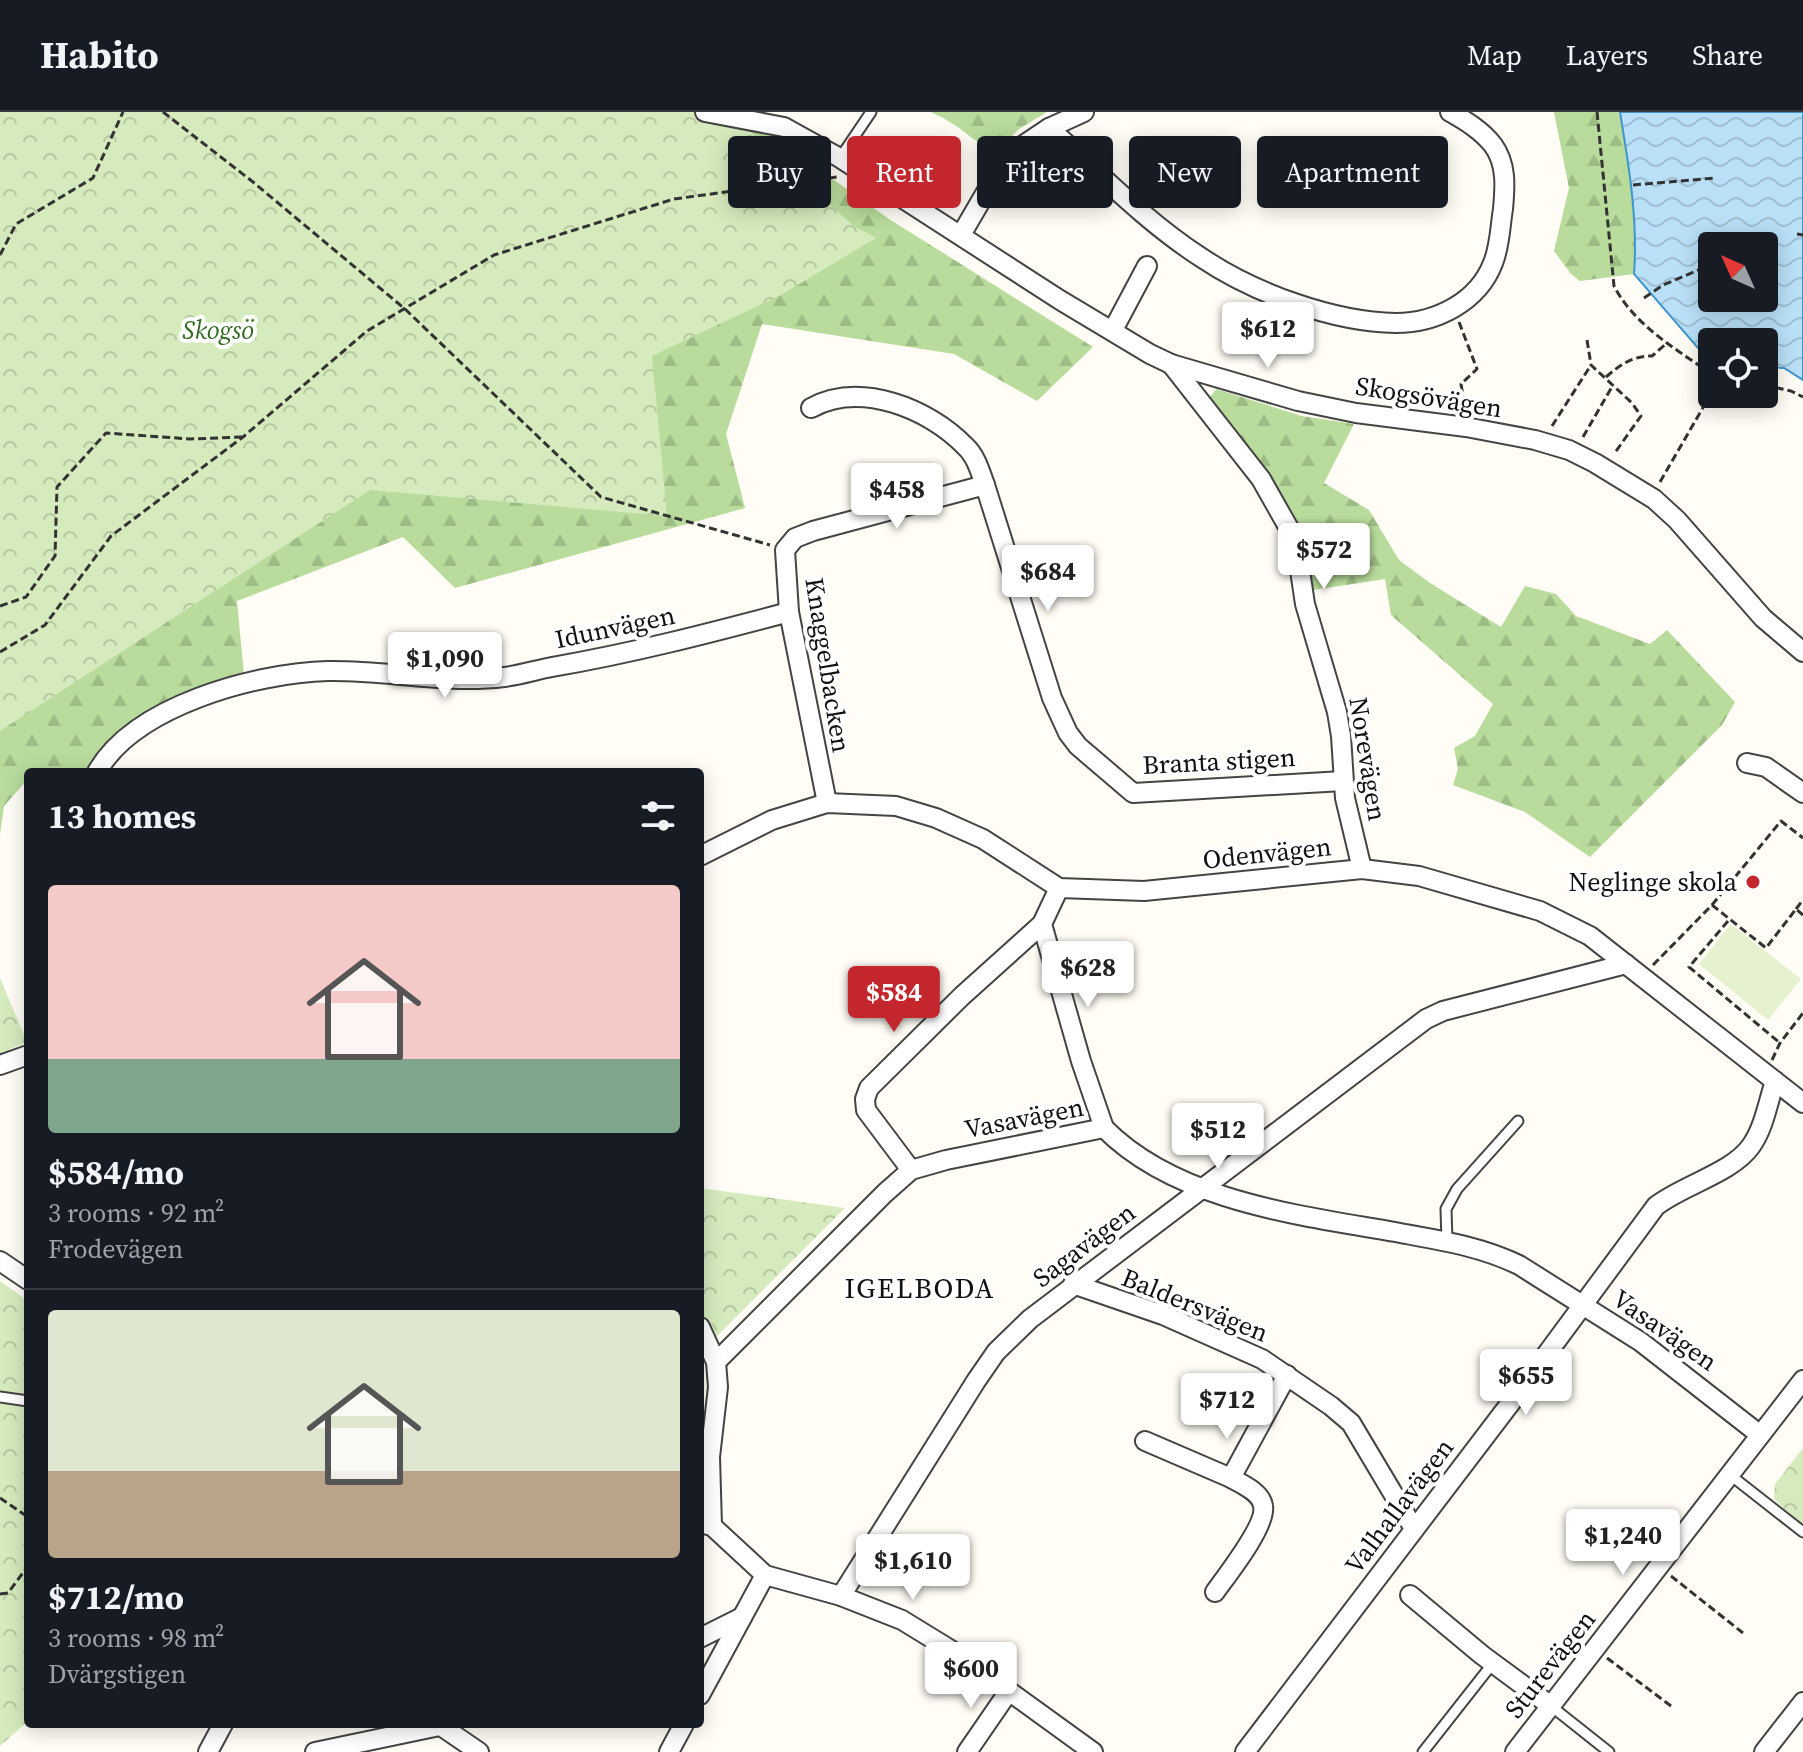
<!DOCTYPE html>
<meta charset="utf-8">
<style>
body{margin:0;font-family:"Source Serif 4",serif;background:#20242c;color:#f1f3f6;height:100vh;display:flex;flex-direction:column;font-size:30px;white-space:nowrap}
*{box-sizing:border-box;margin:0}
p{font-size:26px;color:#9ea1a6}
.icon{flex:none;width:44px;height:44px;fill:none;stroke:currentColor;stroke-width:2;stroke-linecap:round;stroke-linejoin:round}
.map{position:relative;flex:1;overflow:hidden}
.details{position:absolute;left:24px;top:656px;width:680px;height:960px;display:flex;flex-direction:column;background:#171b24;border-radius:8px;box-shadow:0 4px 20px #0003}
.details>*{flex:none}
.guide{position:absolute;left:728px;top:24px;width:760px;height:72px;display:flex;gap:16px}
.needle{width:52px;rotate:315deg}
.controls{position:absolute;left:1698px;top:120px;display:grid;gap:16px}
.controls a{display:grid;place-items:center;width:80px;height:80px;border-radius:8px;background:#171b24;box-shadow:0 4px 20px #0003;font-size:40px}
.price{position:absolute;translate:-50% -68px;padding:0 18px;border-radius:8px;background:#fff;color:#222;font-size:26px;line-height:52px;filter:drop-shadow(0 2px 4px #0008)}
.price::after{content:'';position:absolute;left:50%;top:48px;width:24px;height:18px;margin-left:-12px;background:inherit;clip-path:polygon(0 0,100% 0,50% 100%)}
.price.current{background:#c4262e;color:#fff}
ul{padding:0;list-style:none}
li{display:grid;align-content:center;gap:16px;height:424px;padding:0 24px}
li+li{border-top:2px solid #363941}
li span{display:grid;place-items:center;height:248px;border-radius:8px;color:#555}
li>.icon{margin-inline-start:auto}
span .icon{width:144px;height:144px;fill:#fffc;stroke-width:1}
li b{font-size:34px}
h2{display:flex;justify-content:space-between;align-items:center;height:96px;padding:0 24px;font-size:34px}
.chip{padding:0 28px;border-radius:8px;background:#171b24;box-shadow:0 4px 20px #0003;font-size:28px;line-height:72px}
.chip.current{background:#c4262e;color:#fff}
header{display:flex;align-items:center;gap:48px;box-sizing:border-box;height:112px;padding:0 40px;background:#171b24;border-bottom:2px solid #363941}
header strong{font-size:38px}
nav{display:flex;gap:44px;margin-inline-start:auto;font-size:28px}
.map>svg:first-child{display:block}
.forest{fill:url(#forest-firs)}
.park{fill:url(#park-crowns)}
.pitch{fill:#e6f2cf}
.water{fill:url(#water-waves);stroke:#3f96cf;stroke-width:2;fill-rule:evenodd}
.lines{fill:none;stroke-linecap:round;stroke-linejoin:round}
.service-casing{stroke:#444;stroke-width:13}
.minor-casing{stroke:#444;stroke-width:22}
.path{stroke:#333;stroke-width:3;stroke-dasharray:8 4;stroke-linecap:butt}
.service{stroke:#fff;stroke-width:9}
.minor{stroke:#fff;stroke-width:18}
.poi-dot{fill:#c4262e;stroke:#fff;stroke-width:3}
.labels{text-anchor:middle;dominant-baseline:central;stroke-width:8;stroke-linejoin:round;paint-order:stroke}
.park-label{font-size:26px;font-style:italic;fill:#2f6b1f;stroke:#fff}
.street-label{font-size:26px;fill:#111;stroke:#fff}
.poi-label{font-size:26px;fill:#111;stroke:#fff;text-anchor:end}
.neighbourhood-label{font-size:28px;letter-spacing:2px;fill:#111;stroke:#fff}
</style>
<header>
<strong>Habito</strong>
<nav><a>Map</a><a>Layers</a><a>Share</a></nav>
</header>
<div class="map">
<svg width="1803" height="1640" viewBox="0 0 1803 1640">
<defs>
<pattern id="forest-firs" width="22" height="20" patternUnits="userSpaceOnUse" patternTransform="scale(2)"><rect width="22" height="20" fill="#b9dc9c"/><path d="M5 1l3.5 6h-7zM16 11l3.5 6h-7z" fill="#9ebc85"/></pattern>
<pattern id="park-crowns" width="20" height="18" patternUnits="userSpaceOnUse" patternTransform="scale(2)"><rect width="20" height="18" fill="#d5ebbd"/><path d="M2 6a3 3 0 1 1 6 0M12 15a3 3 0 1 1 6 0" fill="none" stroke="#b6c8a1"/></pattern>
<pattern id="water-waves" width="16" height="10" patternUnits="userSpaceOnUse" patternTransform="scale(2)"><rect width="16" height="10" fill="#b9e0f7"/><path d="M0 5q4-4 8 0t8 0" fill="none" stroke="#9ebfd3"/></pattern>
</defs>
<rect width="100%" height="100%" fill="#fffdf5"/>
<!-- forest -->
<g class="forest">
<path d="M0,0h554l201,27 -8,-17 18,9 124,88 204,128 -56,54 -83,-47 -192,-30 -36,110 19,74 -290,80 -52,-51 -166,64 7,74c-62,18 -123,38 -157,97h-42l-3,-3 -14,3v7l-24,27 -4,28z"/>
<path d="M931,0h116l-28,17 -21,21c-22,-4 -31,-19 -50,-29 -5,-4 -12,-6 -17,-9z"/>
<path d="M1554,0h66c9,55 18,107 14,162l-54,7 -9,-7 -17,-23 15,-63z"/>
<path d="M1216,277l86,27 52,8 -30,59 45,27 30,50 31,23 71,44 24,-41 31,8 20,22 74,28 17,-14 68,72 -13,23 -132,132 -65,-45 -72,-27 5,-16 -4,-21 21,-12 18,-32 -102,-89 -6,-36 -72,11 -12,-48 -93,-142z"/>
</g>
<!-- park -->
<g class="park">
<path d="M0,0h741l14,27 99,87 22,12 -95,57 -129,61 15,160 -297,-26 -370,241z"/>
<path d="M0,866l27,64 -27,11z"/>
<path d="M700,1076l145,20 -131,131 -14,-26z"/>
<path d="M0,1169l28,20v420l-28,25z"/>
<path d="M1803,1336v78l-29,-27 1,-15z"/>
</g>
<!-- pitch -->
<path class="pitch" d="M1731,812l70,55 -33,41 -69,-56z"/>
<!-- water -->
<path class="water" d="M1620,0h183v268l-19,-12 -20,-1v-25h-52v14l-14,-8 -64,-74c4,-55 -5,-107 -14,-162zM1712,134h52v52h-52z"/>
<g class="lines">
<defs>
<g id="service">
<path d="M840,46l31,-46"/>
<path d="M1447,1129l-1,-32 11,-20 61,-68"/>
<path d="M0,1285l28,4"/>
<path d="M1729,1362l74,58"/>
<path d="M1551,1594l58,46"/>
<path d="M1423,1640l70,-89"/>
</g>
<g id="minor">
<path d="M705,0l79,15 56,31 220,142 90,54 21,10 127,37 58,12 110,14 69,13 34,10 26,13 59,36 23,21 86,98 40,34"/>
<path d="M1049,16c49,44 97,94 153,130 52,35 131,64 194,65 40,0 82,-21 97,-60 7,-17 7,-36 10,-54 2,-22 4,-45 -10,-64 -12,-15 -27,-24 -43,-33"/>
<path d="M961,123l46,-79 42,-28 35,-16"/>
<path d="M1113,218l34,-64"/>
<path d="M1171,252l90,115 30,53 7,25 7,47 32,108 4,24 4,62 17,71"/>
<path d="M811,296c49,-27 117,0 154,38 11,10 15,25 20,39l67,213 16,35 10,13 55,47 210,-12"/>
<path d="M1747,651l19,4 37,26"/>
<path d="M97,660c37,-66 158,-99 231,-101 59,-1 117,13 176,6 16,-2 32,-7 48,-10 81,-14 158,-34 237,-55"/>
<path d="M827,691l-38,-191 -4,-62 10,-12 18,-7 172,-46"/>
<path d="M700,744l72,-36 55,-17 69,3 40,12 47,21 76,49 85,3 218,-22 57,7 121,35 50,25 213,167"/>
<path d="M1059,776l-17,36 39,137 23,67"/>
<path d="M0,953l28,-10"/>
<path d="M911,1058l-45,-60 -1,-11 4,-11 93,-92 80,-72"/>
<path d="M0,1149l28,19"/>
<path d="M1073,1172l90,31 99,44 69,47 20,17 62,104"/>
<path d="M700,1215l16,35 2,25 -8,70 2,69"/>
<path d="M716,1250l169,-169 26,-23 35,-10 158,-32c72,73 194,87 291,104 43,8 85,14 124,33l122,77 118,92"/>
<path d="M1145,1329l86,37 56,-103"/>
<path d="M700,1411l12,3 53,49 76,21 61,24 57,35 134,97"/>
<path d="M1215,1480c12,-17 52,-67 48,-86 -2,-14 -21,-22 -32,-28"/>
<path d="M1410,1483l72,60 69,51"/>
<path d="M841,1484l135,-215 20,-29 34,-33 396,-300 17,-8 183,-47"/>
<path d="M700,1526l42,-21"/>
<path d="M700,1583l65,-120"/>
<path d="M441,1614l38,26"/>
<path d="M208,1640l15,-28"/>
<path d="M315,1640l134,-28"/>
<path d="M669,1640l15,-28"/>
<path d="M967,1640l42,-61"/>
<path d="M1245,1640l264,-347 147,-199c27,-21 76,-33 95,-60 13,-18 17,-44 24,-65"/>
<path d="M1515,1640l288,-372"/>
<path d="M1764,1640l39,-50"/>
</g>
</defs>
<!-- service casing -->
<use href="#service" class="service-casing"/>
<!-- minor casing -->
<use href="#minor" class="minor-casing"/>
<!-- path -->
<g class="path">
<path d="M163,0l90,70 152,127 196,188 169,48"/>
<path d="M1597,0l17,174c20,39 63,64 98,88"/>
<path d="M1633,73l82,-7"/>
<path d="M1797,122l6,1"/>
<path d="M0,143l16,-31 77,-46 30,-66"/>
<path d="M1644,186l19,-13 45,-19"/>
<path d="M1459,210l18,47 -16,15 4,24"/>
<path d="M1587,228l4,25 41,38 9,13 -27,38"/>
<path d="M1606,265c14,-12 26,-21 46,-21l15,-13"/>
<path d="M1764,273l27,6 12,6"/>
<path d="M1552,314l39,-61"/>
<path d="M1583,325l30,-52"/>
<path d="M1660,370l52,-90"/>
<path d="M0,494l26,-9 29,-41 2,-69 49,-54 84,6 52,-2"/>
<path d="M0,540l45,-27 66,-89 132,-99 124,-106 127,-76 180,-56 163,-22"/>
<path d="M1712,793l69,-84 22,17"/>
<path d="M1796,797l7,-9"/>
<path d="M1728,809l-39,46 91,76"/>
<path d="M1653,853l59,-60 54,43 30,-39 7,6"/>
<path d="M1772,948l8,-17 23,-30"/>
<path d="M0,1386l28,19"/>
<path d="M1671,1464l72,57"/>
<path d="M0,1482l8,-1 20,-27"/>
<path d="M1607,1546l64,48"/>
</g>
<!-- service -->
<use href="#service" class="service"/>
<!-- minor -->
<use href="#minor" class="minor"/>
</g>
<!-- markers -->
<circle class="poi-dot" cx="1753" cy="770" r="8"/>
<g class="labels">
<!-- park labels -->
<g class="park-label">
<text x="218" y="218">Skogsö</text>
</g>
<!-- street labels -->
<g class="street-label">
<text transform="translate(1429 285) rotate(9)">Skogsövägen</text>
<text transform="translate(615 515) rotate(-12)">Idunvägen</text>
<text transform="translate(828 553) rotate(81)">Knaggelbacken</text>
<text transform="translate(1368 647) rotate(81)">Norevägen</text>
<text transform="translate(1219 649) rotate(-3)">Branta stigen</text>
<text transform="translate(1267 741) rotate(-6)">Odenvägen</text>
<text transform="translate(1024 1006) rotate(-11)">Vasavägen</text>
<text transform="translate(1084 1133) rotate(-37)">Sagavägen</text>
<text transform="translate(1195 1193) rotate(22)">Baldersvägen</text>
<text transform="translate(1665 1218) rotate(35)">Vasavägen</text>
<text transform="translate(1399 1394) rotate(-53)">Valhallavägen</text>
<text transform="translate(1550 1552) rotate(-52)">Sturevägen</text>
</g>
<!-- poi labels -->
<g class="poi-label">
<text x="1737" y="770">Neglinge skola</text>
</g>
<!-- neighbourhood labels -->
<g class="neighbourhood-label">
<text x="920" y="1176">IGELBODA</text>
</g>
</g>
</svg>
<div class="controls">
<a><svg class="needle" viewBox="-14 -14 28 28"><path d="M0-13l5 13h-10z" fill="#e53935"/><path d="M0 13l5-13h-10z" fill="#9ea1a6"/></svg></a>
<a><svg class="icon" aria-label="locate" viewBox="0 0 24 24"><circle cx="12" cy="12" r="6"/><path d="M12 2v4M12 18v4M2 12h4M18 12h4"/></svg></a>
</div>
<b class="price" style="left:1268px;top:258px">$612</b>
<b class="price" style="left:897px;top:419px">$458</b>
<b class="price" style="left:1324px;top:479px">$572</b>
<b class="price" style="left:1048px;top:501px">$684</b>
<b class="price" style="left:445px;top:588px">$1,090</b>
<b class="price" style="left:1088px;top:897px">$628</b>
<b class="price current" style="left:894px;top:922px">$584</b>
<b class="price" style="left:1218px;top:1059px">$512</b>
<b class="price" style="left:1526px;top:1305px">$655</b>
<b class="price" style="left:1227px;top:1329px">$712</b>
<b class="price" style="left:1623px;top:1465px">$1,240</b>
<b class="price" style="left:913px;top:1490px">$1,610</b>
<b class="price" style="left:971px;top:1598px">$600</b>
<div class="guide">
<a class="chip">Buy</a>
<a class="chip current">Rent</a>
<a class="chip">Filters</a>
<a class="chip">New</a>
<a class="chip">Apartment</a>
</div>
<section class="details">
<h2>13 homes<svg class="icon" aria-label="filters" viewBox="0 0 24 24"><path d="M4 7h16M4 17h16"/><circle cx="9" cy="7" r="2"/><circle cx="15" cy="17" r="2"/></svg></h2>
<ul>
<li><span style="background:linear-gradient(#f6c9c9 70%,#7fa58c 0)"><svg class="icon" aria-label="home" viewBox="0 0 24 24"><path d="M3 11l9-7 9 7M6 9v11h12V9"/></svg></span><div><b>$584/mo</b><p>3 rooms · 92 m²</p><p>Frodevägen</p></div></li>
<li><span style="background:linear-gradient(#dfe7d0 65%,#b9a48a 0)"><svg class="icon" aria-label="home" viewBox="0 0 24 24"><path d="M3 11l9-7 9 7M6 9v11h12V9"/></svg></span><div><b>$712/mo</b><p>3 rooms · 98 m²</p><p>Dvärgstigen</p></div></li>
</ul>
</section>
</div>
